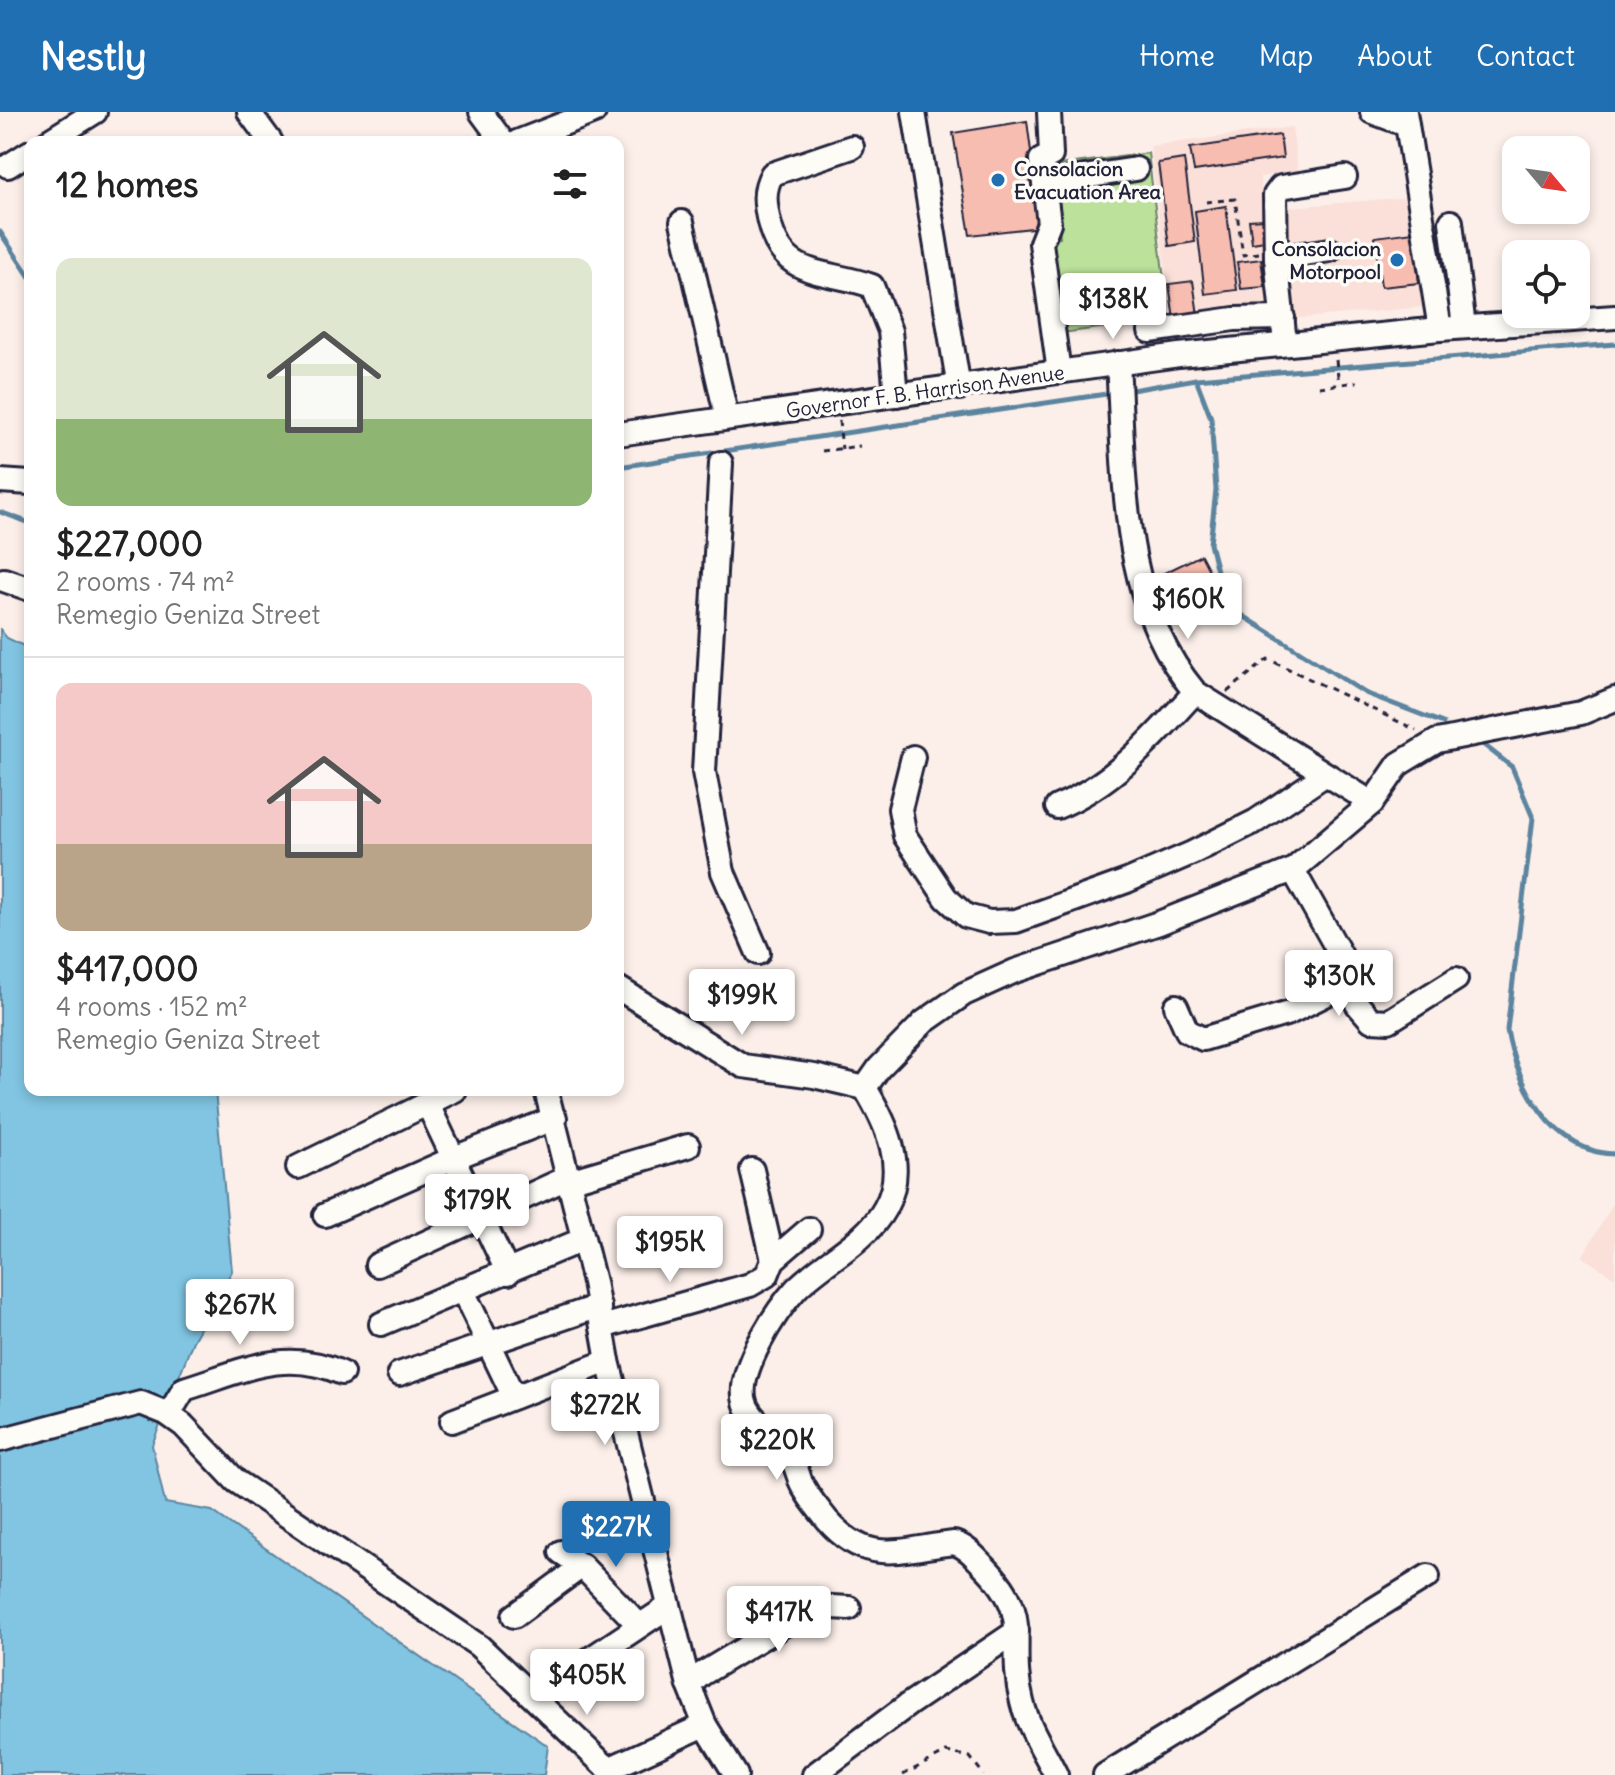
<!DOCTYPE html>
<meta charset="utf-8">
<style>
body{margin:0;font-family:Delius,sans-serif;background:#f2f2f2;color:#222;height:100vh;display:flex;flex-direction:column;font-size:30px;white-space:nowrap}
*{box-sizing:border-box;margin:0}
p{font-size:26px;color:#767676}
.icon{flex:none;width:44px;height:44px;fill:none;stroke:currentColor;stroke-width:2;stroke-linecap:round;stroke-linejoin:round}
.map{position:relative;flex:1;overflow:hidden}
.drawer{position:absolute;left:24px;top:24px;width:600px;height:960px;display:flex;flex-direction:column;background:#fff;border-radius:16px;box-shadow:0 4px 12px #0003}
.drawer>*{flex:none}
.needle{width:52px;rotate:119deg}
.tools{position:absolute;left:1502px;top:24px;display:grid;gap:16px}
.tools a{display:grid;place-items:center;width:88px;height:88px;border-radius:16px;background:#fff;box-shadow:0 4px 12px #0003;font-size:40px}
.price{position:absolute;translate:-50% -68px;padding:0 18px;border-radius:8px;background:#fff;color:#222;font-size:26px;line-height:52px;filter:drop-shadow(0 2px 4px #0008)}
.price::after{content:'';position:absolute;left:50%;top:48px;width:24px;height:18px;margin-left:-12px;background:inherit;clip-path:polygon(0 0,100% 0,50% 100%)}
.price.current{background:#1f6fb2;color:#fff}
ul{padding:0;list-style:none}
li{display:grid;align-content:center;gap:16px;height:424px;padding:0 32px}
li+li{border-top:2px solid #e0e0e0}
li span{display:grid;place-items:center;height:248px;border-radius:16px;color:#555}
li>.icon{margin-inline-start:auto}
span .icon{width:144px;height:144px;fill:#fffc;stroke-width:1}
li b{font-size:34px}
h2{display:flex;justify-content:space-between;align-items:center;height:96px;padding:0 32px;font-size:34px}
header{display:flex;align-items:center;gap:48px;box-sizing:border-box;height:112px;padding:0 40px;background:#1f6fb2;color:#fff}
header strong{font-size:38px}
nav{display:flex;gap:44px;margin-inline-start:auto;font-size:28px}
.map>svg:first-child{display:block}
.built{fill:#fae0d8}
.green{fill:#bbe19b;stroke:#6e826b;stroke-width:2}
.water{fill:#81c5e2;stroke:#5b849f;stroke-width:2}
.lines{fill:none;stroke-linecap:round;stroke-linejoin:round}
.stream{stroke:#5b849f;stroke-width:5}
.building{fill:#f7bdb0;stroke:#22223b;stroke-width:2}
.minor-casing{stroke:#22223b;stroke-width:28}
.path{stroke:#22223b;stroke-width:3;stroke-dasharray:6 6;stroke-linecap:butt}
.minor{stroke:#fdfcf7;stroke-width:22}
.poi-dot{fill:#1f6fb2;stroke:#fdfcf7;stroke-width:3}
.labels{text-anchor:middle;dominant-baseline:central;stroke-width:7;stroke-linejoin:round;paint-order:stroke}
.poi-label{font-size:20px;font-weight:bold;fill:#22223b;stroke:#fdfcf7;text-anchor:start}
.street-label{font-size:20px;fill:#22223b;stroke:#fdfcf7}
</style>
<header>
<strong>Nestly</strong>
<nav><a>Home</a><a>Map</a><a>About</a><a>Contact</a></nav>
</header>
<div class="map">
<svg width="1615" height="1663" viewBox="0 0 1615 1663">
<rect width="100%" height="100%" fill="#fcefe9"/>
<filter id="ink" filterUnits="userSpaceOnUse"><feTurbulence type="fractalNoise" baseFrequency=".0125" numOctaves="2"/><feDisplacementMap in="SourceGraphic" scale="16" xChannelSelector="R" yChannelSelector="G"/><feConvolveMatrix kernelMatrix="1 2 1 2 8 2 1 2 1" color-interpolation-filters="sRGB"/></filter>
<g filter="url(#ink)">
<!-- built -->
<g class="built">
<path d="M1292,15l6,44 -38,6 15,131 -103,12 -22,-174z"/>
<path d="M1410,85l15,110 -133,12 -13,-111z"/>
<path d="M1615,1088v78l-33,-21z"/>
</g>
<!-- green -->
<path class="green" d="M1148,41l21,166 -107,14 -11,-94 9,-2 -9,-71z"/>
<!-- water -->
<path class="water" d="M0,517l7,9 23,11v441h185l17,181 -39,70 -41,104 13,58 47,8 336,235 -4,29h-544z"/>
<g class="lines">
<!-- stream -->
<g class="stream">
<path d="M0,120l30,45"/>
<path d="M1196,267l15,39 5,72 -6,54 16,61 139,88 78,30"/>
<path d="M1126,279l70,-12 419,-35"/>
<path d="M618,355l495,-74"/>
<path d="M0,400l30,11"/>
<path d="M1484,633l28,22 21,51 -26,212c9,54 46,123 108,124"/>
</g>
</g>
<!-- building -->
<g class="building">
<path d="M1027,9l14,106 -71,8 -17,-102z"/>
<path d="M1280,23l3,23 -89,13 -4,-23z"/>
<path d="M1184,47l11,83 -26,4 -11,-83z"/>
<path d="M1226,94l11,84 -32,4 -10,-83z"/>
<path d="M1263,107l2,22 -13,2 -3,-23z"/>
<path d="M1413,120l6,51 -38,4 -6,-50z"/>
<path d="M1261,147l4,28 -24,2 -4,-27z"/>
<path d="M1193,169l5,34 -24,4 -5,-35z"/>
<path d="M1201,443l11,21 -45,23 -11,-22z"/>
</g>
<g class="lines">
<defs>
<g id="minor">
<path d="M249,0l22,30"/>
<path d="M481,0l22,30"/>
<path d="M914,0l45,276"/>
<path d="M1049,0l2,43 -10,5 8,63 -8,20 18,129"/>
<path d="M1372,0l35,13"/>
<path d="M1405,0l35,217"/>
<path d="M47,30l48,-30"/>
<path d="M517,30l77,-30"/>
<path d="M852,35l-80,27c-9,16 -7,30 -3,48 14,58 56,47 103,64l18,45 6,64"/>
<path d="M8,54l22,-14"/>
<path d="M1045,71l91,-14"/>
<path d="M682,110l45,196"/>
<path d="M1451,110l13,105"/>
<path d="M1276,146l-1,-63 6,-8 64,-10"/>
<path d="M1150,219l84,-12 49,-1"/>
<path d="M1285,231l-9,-85 54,-8"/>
<path d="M1118,251c7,111 1,239 77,329l177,111"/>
<path d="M618,322l561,-79 261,-26 175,-12"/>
<path d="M721,351l-17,309 19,100 35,81"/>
<path d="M0,369l30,2"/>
<path d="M4,468l26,9"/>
<path d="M913,645l-13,52 5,27 41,62 20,18 23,6 27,-1 111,-40 65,-28 64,-32 67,-45"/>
<path d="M1057,695c57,-23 98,-71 138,-115"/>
<path d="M1293,758l59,105 5,29 14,16 18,1 67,-42"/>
<path d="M618,876l125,78 71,10 51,12c21,35 43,79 20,120 -19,35 -62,53 -89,81 -20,22 -60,83 -51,113 5,18 28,31 40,45 8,10 11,21 15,33 6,15 17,27 27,40 41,47 73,29 127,23 13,4 20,13 29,22 53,52 23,74 39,137 6,25 23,50 34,73"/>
<path d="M1176,894l11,25 16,8 86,-26 64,-32"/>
<path d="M865,976l14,-20 45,-46 40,-28 51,-23 144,-48 134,-53 79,-67 27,-39 38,-23 144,-28 34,-14"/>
<path d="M546,978l48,192 14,79 81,324 16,40 31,50"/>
<path d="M428,993l80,168"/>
<path d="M298,1055l157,-77"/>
<path d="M752,1058l21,90"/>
<path d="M569,1069l119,-35"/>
<path d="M325,1103l129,-57 101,-40"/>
<path d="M377,1153l192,-88"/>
<path d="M462,1177l52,108"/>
<path d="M381,1212l201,-84"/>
<path d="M602,1215l148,-42 17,-10 6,-15 36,-31"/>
<path d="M399,1262l200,-68"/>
<path d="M169,1302l15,-25c56,-17 100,-42 158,-16"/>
<path d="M452,1309l156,-60"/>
<path d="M0,1328l141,-37 25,10 17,12 53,56 243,165 126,120 8,1 92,-42"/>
<path d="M561,1440l21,14 57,59"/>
<path d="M514,1504l68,-50"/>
<path d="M557,1569l111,-74"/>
<path d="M689,1573l13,-11 113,-68 34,2"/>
<path d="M814,1663l95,-71 108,-73"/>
<path d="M1105,1663l323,-199"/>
</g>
</defs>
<!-- minor casing -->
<use href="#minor" class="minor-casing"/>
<!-- path -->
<g class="path">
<path d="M1206,90l29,-3 8,56 16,-2"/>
<path d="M1336,248l3,24"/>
<path d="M1319,275l38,-5"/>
<path d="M839,309l3,28"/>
<path d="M822,339l38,-5"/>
<path d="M1227,580l41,-33 148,71"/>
<path d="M903,1663l43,-23 24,5 14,18"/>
</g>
<!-- minor -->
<use href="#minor" class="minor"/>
</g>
</g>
<!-- markers -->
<g class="poi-dot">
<circle cx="998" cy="68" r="8"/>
<circle cx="1397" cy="148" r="8"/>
</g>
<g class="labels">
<!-- poi labels -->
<g class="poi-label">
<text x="1014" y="56">Consolacion<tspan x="1014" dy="23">Evacuation Area</tspan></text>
<text x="1381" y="136" text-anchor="end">Consolacion<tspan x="1381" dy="23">Motorpool</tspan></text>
</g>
<!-- street labels -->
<g class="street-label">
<text transform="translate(925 279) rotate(-8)">Governor F. B. Harrison Avenue</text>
</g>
</g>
</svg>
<div class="tools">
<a><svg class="needle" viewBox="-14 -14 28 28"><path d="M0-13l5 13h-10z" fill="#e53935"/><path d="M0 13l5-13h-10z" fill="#767676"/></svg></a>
<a><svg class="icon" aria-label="locate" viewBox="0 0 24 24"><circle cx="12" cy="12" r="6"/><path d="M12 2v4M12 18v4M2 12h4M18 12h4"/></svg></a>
</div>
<b class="price" style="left:1113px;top:229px">$138K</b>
<b class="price" style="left:1188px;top:529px">$160K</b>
<b class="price" style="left:1339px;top:906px">$130K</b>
<b class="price" style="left:742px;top:925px">$199K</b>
<b class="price" style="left:477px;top:1130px">$179K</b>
<b class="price" style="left:670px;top:1172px">$195K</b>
<b class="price" style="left:240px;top:1235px">$267K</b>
<b class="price" style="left:605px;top:1335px">$272K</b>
<b class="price" style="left:777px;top:1370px">$220K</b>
<b class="price current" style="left:616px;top:1457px">$227K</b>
<b class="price" style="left:779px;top:1542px">$417K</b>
<b class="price" style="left:587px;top:1605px">$405K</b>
<section class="drawer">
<h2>12 homes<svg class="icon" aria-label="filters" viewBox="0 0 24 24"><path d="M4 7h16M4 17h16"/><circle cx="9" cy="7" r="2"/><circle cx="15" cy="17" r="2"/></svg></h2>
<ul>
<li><span style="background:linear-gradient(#dfe7d0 65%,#8fb573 0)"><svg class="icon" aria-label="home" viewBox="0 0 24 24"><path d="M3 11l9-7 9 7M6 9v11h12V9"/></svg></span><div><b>$227,000</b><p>2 rooms · 74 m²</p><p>Remegio Geniza Street</p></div></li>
<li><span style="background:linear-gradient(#f6c9c9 65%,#b9a48a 0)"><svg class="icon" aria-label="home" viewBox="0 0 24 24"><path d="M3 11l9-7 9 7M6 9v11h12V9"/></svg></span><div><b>$417,000</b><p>4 rooms · 152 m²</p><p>Remegio Geniza Street</p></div></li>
</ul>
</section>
</div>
